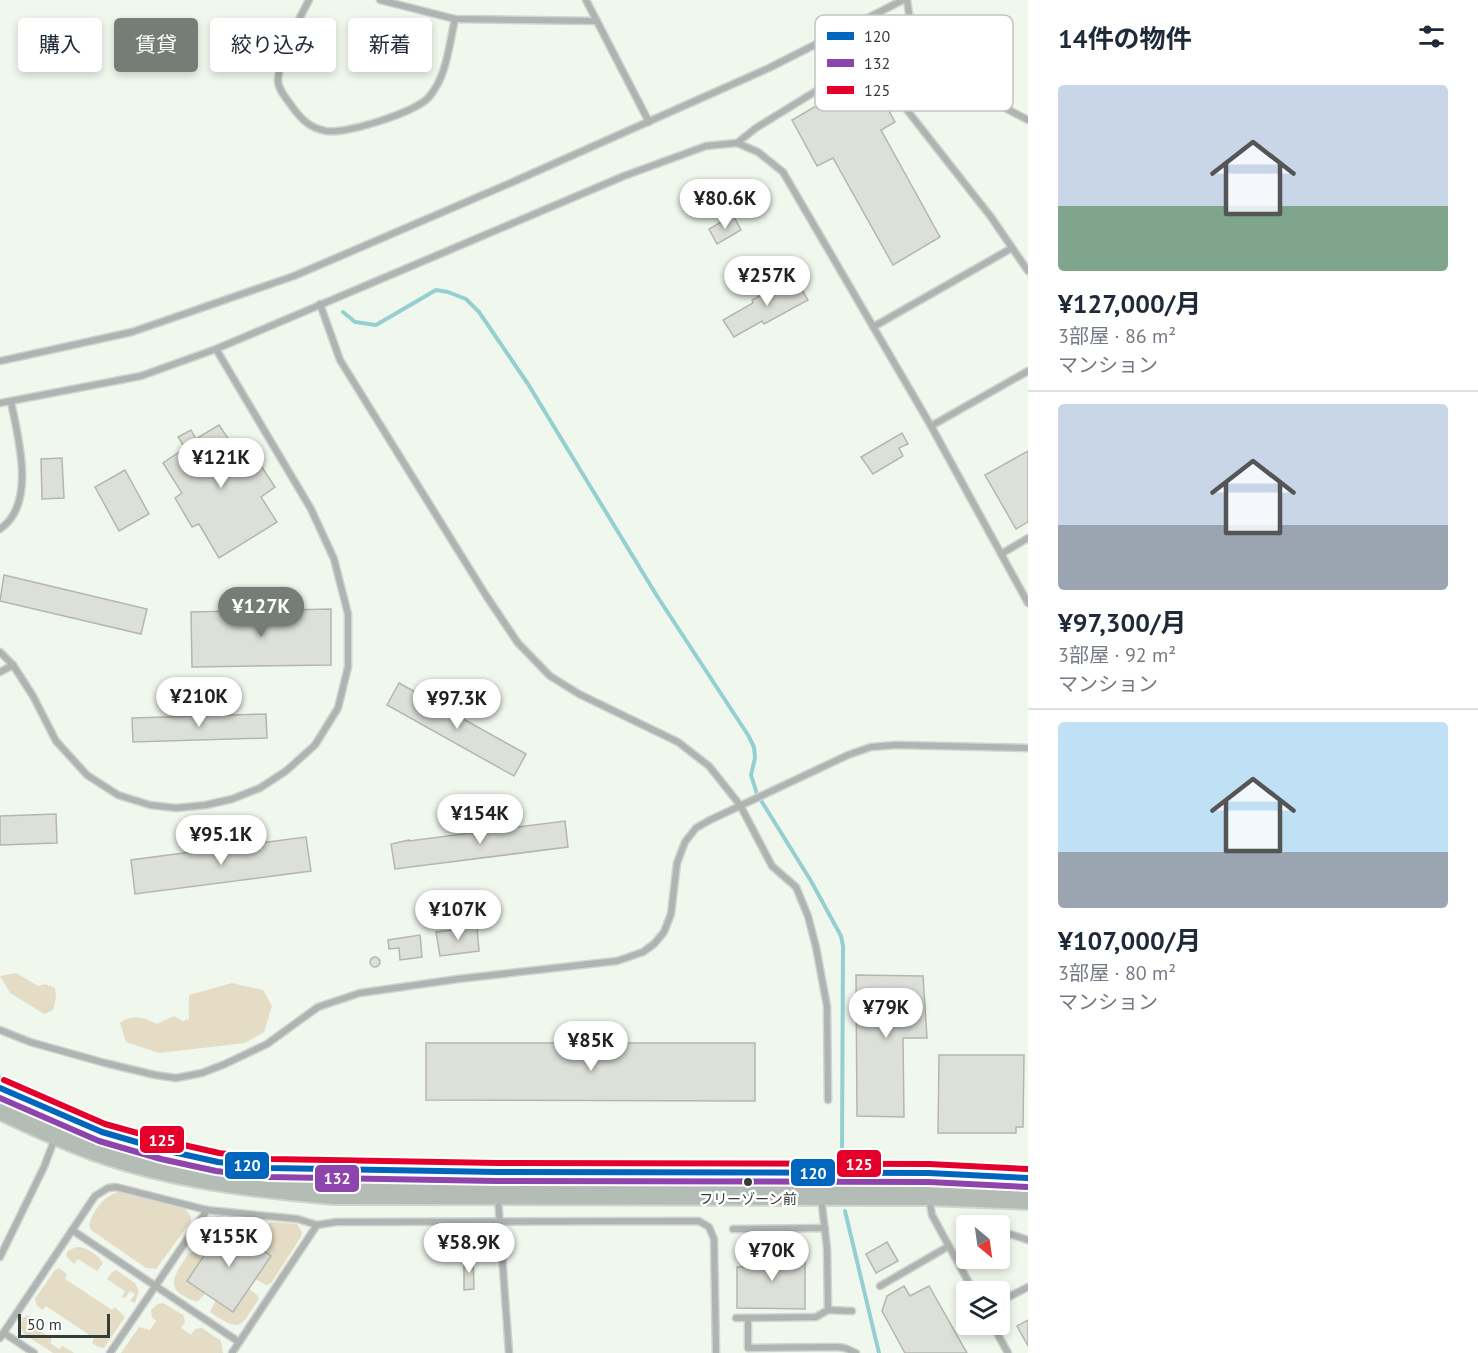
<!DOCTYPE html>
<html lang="ja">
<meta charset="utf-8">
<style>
body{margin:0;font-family:"PT Sans","Noto Sans JP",sans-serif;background:#f6f6f7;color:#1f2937;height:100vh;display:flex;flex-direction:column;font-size:22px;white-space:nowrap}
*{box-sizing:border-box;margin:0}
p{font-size:20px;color:#747a83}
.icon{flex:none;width:33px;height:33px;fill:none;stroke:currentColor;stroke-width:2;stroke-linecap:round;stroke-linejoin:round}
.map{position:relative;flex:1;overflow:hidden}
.side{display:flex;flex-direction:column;background:#fff;width:450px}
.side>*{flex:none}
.banner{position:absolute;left:18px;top:18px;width:570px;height:54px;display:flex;gap:12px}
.needle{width:39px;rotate:151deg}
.controls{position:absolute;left:956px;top:1215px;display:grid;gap:12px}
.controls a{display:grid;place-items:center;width:54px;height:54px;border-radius:6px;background:#fff;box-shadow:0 3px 9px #0003;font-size:30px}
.scale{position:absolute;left:18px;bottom:15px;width:92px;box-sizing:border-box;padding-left:6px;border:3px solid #353b35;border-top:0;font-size:16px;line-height:21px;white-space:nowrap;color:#353b35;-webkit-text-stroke:4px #fff;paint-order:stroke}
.price{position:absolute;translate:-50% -51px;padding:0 14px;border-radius:21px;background:#fff;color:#222;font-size:20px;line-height:39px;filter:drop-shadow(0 2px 3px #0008)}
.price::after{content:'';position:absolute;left:50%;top:36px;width:18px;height:14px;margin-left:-9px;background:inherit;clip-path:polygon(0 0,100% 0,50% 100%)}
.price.on{background:#767d76;color:#fff}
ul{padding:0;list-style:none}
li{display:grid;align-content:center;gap:12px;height:318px;padding:0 30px}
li+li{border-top:2px solid #e0e1e3}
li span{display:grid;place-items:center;height:186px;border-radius:6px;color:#555}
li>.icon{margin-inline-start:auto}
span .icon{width:108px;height:108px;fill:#fffc;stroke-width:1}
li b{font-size:26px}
h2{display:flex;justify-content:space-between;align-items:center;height:72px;padding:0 30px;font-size:26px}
.chip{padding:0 21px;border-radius:6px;background:#fff;box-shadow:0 3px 9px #0003;font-size:21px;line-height:54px}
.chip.on{background:#767d76;color:#fff}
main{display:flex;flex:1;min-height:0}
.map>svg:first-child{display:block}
.green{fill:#e4dcc5}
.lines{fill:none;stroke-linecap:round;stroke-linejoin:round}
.stream{stroke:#96cfd1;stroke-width:4}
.building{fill:#dce0d8;stroke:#b2b7af;stroke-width:1.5}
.lane-casing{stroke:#cfd5ce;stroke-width:9}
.highway-casing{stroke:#cfd5ce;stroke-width:26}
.lane{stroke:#afb3b1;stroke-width:6}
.highway{stroke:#b4bcb6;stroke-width:22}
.bus-1-casing{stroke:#fff;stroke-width:10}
.bus-2-casing{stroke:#fff;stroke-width:10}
.bus-3-casing{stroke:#fff;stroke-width:10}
.bus-1{stroke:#0065bd;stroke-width:6}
.bus-2{stroke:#8e44ad;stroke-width:6}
.bus-3{stroke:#e4002b;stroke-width:6}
.bus-dot{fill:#353b35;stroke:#fff;stroke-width:2}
.labels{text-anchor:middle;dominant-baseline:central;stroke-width:5;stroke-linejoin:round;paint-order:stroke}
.bus-label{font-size:14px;fill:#353b35;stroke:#fff}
.key{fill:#fff;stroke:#c2c4c2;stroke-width:1.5}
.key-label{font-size:16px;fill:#353b35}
.line-badge{stroke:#fff;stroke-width:2}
.badge-label{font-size:16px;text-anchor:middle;font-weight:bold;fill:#fff}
</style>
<main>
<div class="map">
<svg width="1028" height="1353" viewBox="0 0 1028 1353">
<rect width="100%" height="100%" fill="#f0f8ee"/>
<!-- green -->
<g class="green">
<path d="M16,973l22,13 7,-2 10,4 1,10 -3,12 -9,4 -34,-21 -10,-17z"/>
<path d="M232,983l31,7 9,16 -8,26 -19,11 -86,10 -33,-11 -6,-19c13,-10 25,-5 37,1l17,-8 9,5 6,-2v-24z"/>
<path d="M119,1192l66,17 6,8v4l-35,48 -10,-1 -55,-38 -2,-5c4,-14 15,-30 30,-33z"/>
<path d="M216,1216l29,3 5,7 -7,10 -18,-11 -15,23 -10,-9 12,-21z"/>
<path d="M271,1222l26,2 5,8 -1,5 -30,46 -5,2 -11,-6 16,-23 -18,-13z"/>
<path d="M76,1247c11,0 21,7 27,16l-6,8 -19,-12 -4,5 -8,-8 2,-5z"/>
<path d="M195,1252l8,6 3,35 -9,9c-36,-12 -23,-26 -8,-49z"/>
<path d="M59,1268l8,6 -2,5 47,31 3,-3 10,10 -21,31 -6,-1 -6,-4 2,-5 -48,-32 -3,4 -6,-4 -2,-7 20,-29z"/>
<path d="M116,1270l19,13 4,8 -4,12 -5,-2 5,-7 -5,-3 -5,7 -3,-1 3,-6 -18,-12 5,-7z"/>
<path d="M249,1289l8,6 2,4c-20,29 -17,34 -48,14l-1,-2 6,-11 17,11z"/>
<path d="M163,1303l20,12 2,7 -4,6 10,7 4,-6 7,-1 19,13 2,12h-102l18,-26 11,3 6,-9 -4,-4 -1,-7 7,-6z"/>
<path d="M28,1315l8,6 -3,5 19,13 -2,4 9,6 4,-3 11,7h-21l-29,-19 -3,-6 1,-10z"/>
</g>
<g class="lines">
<!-- stream -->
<g class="stream">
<path d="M343,312l12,10 21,3 60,-35 12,2 18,7 13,13 49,72 129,212 91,139 6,12 1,11 -4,17 6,19 54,87 30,55 2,10 -1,207"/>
<path d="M845,1211l34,142"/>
</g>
</g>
<!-- building -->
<g class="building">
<path d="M869,75l26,47 -14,8 59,107 -47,28 -60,-107 -16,8 -25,-46z"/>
<path d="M733,215l8,15 -24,14 -8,-15z"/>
<path d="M794,277l14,23 -44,24 -2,-3 -28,16 -11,-17 30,-17 -1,-3z"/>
<path d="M219,425l16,24 11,-6 29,44 -14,10 16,25 -58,36 -20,-34 -7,3 -17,-29 7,-5 -19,-30 22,-15 -7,-11 13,-7 5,9z"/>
<path d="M902,433l6,11 -9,4 4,8 -30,18 -12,-17z"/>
<path d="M1028,451v71l-12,7 -31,-54z"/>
<path d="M62,458l2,40 -22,1 -1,-40z"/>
<path d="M125,470l24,44 -30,17 -24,-44z"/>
<path d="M4,575l143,34 -6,25 -141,-33z"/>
<path d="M331,609v56l-139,2 -1,-55z"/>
<path d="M399,683l127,71 -12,22 -127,-71z"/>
<path d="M266,714l1,24 -134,4 -1,-24z"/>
<path d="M56,814l1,29 -57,2v-29z"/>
<path d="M565,821l3,26 -173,22 -4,-25 18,-4v1z"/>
<path d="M306,837l5,34 -176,23 -4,-34z"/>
<path d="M477,927l2,24 -39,5 -4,-24z"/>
<path d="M420,935l2,22 -22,3 -1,-12 -10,1 -1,-9z"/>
<circle cx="375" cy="962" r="5"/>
<path d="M856,975l67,1 4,62h-24l1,79 -47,-1z"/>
<path d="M426,1043h329v58l-329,-1z"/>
<path d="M939,1055h85l-1,72h-7v6h-78z"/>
<path d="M225,1224l46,32 -38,56 -46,-31z"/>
<path d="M887,1242l11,19 -22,12 -10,-19z"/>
<path d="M780,1251v5h25v53l-68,-1v-41h8l-1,-12h21v-3z"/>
<path d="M464,1258h9l1,31 -10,1z"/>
<path d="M904,1286l6,10 19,-10 38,67h-62l-23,-42 5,-15z"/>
<path d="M1028,1320v26l-11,-20z"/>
</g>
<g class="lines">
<defs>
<g id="lane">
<path d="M309,0c-10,18 -31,61 -31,81 0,8 8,17 13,24 9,13 18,23 35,26 21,3 90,-19 103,-34 18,-21 20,-52 26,-78"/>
<path d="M380,0l75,19 142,2"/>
<path d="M586,0l63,122"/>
<path d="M907,0l4,27 50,53 25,18 42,22"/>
<path d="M737,143l19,-15 91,-56 19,-6 8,2 117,149 37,54"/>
<path d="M320,304l20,56 147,237 31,46 32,33 29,18 99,48 31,24 31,39 32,61 24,21 12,29 8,31 11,59 1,94"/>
<path d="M873,327l139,-79"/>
<path d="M0,361l132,-29 162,-56 221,-95 254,-113 134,-68"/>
<path d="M0,403l141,-27 75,-27 408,-173 82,-30 31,-3 21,9 25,20 148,254 97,177"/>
<path d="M931,426l97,-55"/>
<path d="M0,529c37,-25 18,-92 11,-127"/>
<path d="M1001,554l27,-16"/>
<path d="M0,652l13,13 20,31 23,45 31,34 31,20 32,10 26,3 30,-3 26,-6 28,-11 26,-17 29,-26 23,-37 10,-41v-53l-14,-55 -23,-50 -95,-160"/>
<path d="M0,672l13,-7"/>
<path d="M0,1030l30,12 75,21 50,12 21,3 26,-5 23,-9 42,-20 51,-37 42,-14 98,-14 159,-18 26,-9 11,-8 10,-12 7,-18 6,-51 8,-21 11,-14 14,-8 138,-65 23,-8 25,-2 132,3"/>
<path d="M498,1198l11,155"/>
<path d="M929,1198l3,17 42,77"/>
<path d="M733,1229l92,-1"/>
<path d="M72,1230l167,112"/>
<path d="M1010,1234l18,6"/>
<path d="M0,1257l44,-90 11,-29"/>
<path d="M880,1286l69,-40"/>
<path d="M999,1302l29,-15"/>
<path d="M828,1310l24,1"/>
<path d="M736,1318l80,-1 12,-7 -1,-62 -6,-51"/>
<path d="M748,1318v30l88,-1 9,1 11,5"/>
<path d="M992,1324l16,29"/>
<path d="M4,1333l30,20"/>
<path d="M0,1338l95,-142 13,-8 8,-1 91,23 91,9 19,6 19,-3 363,-1 10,6 5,12 2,114"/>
<path d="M110,1353l97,-143"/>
<path d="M232,1353l85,-128"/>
</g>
<g id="highway">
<path d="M0,1088l102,44 62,18 54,12 52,6 227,4 432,1 99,5"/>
<path d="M0,1108c32,15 63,30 97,42 77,27 156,36 237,43l595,1 99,4"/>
</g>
</defs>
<!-- lane casing -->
<use href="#lane" class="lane-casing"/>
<!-- highway casing -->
<use href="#highway" class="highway-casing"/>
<!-- lane -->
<use href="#lane" class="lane"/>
<!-- highway -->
<use href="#highway" class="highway"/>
<defs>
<path id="bus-1" d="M0,1088l102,44 62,18 54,12 52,6 227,4 432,1 99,5"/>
<path id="bus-2" d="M0,1098l99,43 62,18 55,12 53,6 228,4 432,1 99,5"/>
<path id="bus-3" d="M4,1080l101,44 61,17 53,12 52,6 226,4 432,1 99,5"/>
</defs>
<!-- bus-1 casing -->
<use href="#bus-1" class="bus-1-casing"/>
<!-- bus-2 casing -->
<use href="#bus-2" class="bus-2-casing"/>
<!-- bus-3 casing -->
<use href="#bus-3" class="bus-3-casing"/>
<!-- bus-1 -->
<use href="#bus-1" class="bus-1"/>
<!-- bus-2 -->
<use href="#bus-2" class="bus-2"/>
<!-- bus-3 -->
<use href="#bus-3" class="bus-3"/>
</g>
<!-- markers -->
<circle class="bus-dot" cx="748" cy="1182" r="5"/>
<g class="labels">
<!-- bus labels -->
<g class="bus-label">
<text x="748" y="1199">フリーゾーン前</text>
</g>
</g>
<!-- legend -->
<rect x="815" y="15" width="198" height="96" rx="9" class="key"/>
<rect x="827" y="32" width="27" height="8" fill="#0065bd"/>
<rect x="827" y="59" width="27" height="8" fill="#8e44ad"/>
<rect x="827" y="86" width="27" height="8" fill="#e4002b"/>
<g class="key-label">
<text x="864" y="42">120</text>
<text x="864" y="69">132</text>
<text x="864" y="96">125</text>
</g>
<g class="line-badge">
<rect x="139" y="1125" width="46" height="29" rx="6" fill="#e4002b"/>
<rect x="836" y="1149" width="46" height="29" rx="6" fill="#e4002b"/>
<rect x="224" y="1151" width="46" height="29" rx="6" fill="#0065bd"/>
<rect x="790" y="1158" width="46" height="29" rx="6" fill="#0065bd"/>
<rect x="314" y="1164" width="46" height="29" rx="6" fill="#8e44ad"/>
</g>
<g class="badge-label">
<text x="162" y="1146">125</text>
<text x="859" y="1170">125</text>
<text x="247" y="1171">120</text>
<text x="813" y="1179">120</text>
<text x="337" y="1184">132</text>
</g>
</svg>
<div class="controls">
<a><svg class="needle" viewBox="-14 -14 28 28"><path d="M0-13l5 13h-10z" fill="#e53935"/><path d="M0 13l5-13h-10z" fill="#747a83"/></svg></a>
<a><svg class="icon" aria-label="layers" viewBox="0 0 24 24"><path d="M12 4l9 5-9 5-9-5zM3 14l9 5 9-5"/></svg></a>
</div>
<div class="scale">50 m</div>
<b class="price" style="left:725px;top:230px">¥80.6K</b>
<b class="price" style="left:767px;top:307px">¥257K</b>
<b class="price" style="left:221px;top:489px">¥121K</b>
<b class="price on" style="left:261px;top:638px">¥127K</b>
<b class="price" style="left:199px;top:728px">¥210K</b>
<b class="price" style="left:457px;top:730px">¥97.3K</b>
<b class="price" style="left:480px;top:845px">¥154K</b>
<b class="price" style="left:221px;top:866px">¥95.1K</b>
<b class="price" style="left:458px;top:941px">¥107K</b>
<b class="price" style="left:886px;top:1039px">¥79K</b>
<b class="price" style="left:591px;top:1072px">¥85K</b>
<b class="price" style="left:229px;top:1268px">¥155K</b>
<b class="price" style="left:469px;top:1274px">¥58.9K</b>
<b class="price" style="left:772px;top:1282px">¥70K</b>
<div class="banner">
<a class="chip">購入</a>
<a class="chip on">賃貸</a>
<a class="chip">絞り込み</a>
<a class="chip">新着</a>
</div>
</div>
<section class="side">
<h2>14件の物件<svg class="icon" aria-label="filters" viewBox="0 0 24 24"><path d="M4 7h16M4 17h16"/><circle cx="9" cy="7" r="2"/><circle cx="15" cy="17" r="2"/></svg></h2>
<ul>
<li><span style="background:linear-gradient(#c9d6e8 65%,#7fa58c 0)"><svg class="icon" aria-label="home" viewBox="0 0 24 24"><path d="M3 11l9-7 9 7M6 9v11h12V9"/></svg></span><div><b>¥127,000/月</b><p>3部屋 · 86 m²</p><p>マンション</p></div></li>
<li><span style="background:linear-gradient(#c9d6e8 65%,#9aa5b1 0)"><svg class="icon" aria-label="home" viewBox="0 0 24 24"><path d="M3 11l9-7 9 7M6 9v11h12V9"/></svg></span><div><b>¥97,300/月</b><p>3部屋 · 92 m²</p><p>マンション</p></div></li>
<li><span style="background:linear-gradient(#bfe0f5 70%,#9aa5b1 0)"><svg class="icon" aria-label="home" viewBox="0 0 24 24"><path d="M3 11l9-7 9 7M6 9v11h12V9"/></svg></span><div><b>¥107,000/月</b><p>3部屋 · 80 m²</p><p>マンション</p></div></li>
</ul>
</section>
</main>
